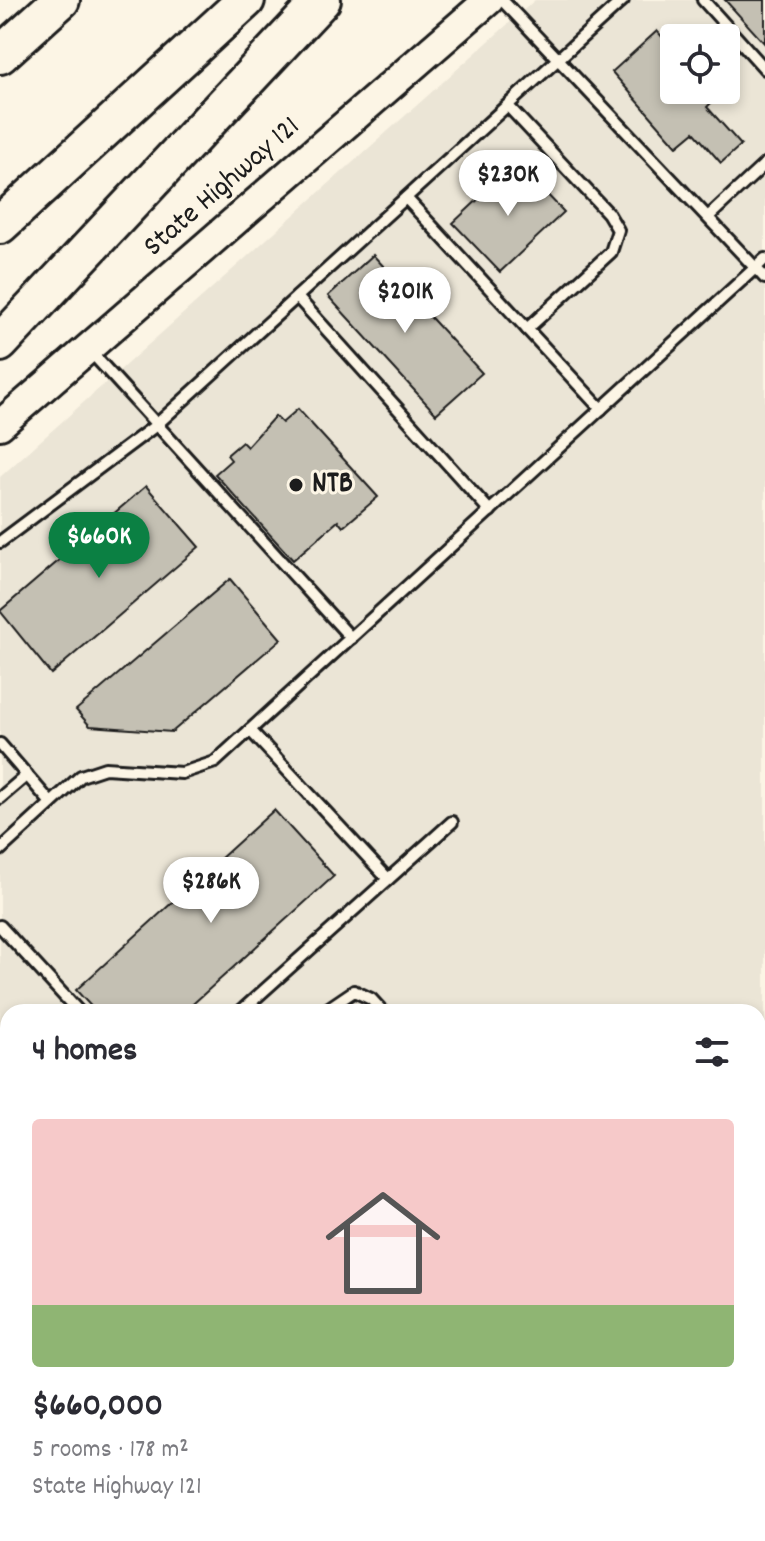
<!DOCTYPE html>
<meta charset="utf-8">
<style>
body{margin:0;font-family:Dekko,sans-serif;background:#f7f7f7;color:#2b2b33;height:100vh;display:flex;flex-direction:column;font-size:30px;white-space:nowrap}
*{box-sizing:border-box;margin:0}
p{font-size:26px;color:#7c7c81}
.icon{flex:none;width:44px;height:44px;fill:none;stroke:currentColor;stroke-width:2;stroke-linecap:round;stroke-linejoin:round}
.map{position:relative;flex:1;overflow:hidden}
.side{position:absolute;left:0px;top:1004px;width:766px;height:538px;display:flex;flex-direction:column;background:#fff;border-radius:24px 24px 0 0;box-shadow:0 4px 12px #0003}
.side>*{flex:none}
.buttons{position:absolute;left:660px;top:24px;display:grid;gap:16px}
.buttons a{display:grid;place-items:center;width:80px;height:80px;border-radius:8px;background:#fff;box-shadow:0 4px 12px #0003;font-size:40px}
.price{position:absolute;translate:-50% -68px;padding:0 18px;border-radius:28px;background:#fff;color:#222;font-size:26px;line-height:52px;filter:drop-shadow(0 2px 4px #0008)}
.price::after{content:'';position:absolute;left:50%;top:48px;width:24px;height:18px;margin-left:-12px;background:inherit;clip-path:polygon(0 0,100% 0,50% 100%)}
.price.selected{background:#0b8043;color:#fff}
ul{padding:0;list-style:none}
li{display:grid;align-content:center;gap:16px;height:424px;padding:0 32px}
li+li{border-top:2px solid #e1e1e2}
li span{display:grid;place-items:center;height:248px;border-radius:8px;color:#555}
li>.icon{margin-inline-start:auto}
span .icon{width:144px;height:144px;fill:#fffc;stroke-width:1}
li b{font-size:34px}
h2{display:flex;justify-content:space-between;align-items:center;height:96px;padding:0 32px;font-size:34px}
.map>svg:first-child{display:block}
.built{fill:#ebe5d6;fill-rule:evenodd}
.green{fill:#dbd5c8;stroke:#7c7872;stroke-width:2}
.lines{fill:none;stroke-linecap:round;stroke-linejoin:round}
.stream{stroke:#75726c;stroke-width:7}
.river{stroke:#b0aba1;stroke-width:42}
.building{fill:#c4c0b3;stroke:#1c1c1c;stroke-width:2}
.service-casing{stroke:#1c1c1c;stroke-width:16}
.tertiary-casing{stroke:#1c1c1c;stroke-width:30}
.secondary-casing{stroke:#1c1c1c;stroke-width:34}
.motorway-casing{stroke:#1c1c1c;stroke-width:42}
.path{stroke:#1c1c1c;stroke-width:4;stroke-dasharray:8 6;stroke-linecap:butt}
.service{stroke:#fcf5e5;stroke-width:10}
.tertiary{stroke:#fcf5e5;stroke-width:24}
.secondary{stroke:#fcf5e5;stroke-width:28}
.motorway{stroke:#fcf5e5;stroke-width:36}
.poi-dot{fill:#1c1c1c;stroke:#fcf5e5;stroke-width:3}
.labels{text-anchor:middle;dominant-baseline:central;stroke-width:6;stroke-linejoin:round;paint-order:stroke}
.street-label{font-size:30px;fill:#1c1c1c;stroke:#fcf5e5}
.poi-label{font-size:30px;font-weight:bold;fill:#1c1c1c;stroke:#fcf5e5;text-anchor:start}
</style>
<div class="map">
<svg width="765" height="1541" viewBox="0 0 765 1541">
<rect width="100%" height="100%" fill="#fcf5e5"/>
<filter id="ink" filterUnits="userSpaceOnUse"><feTurbulence type="fractalNoise" baseFrequency=".0125" numOctaves="2"/><feDisplacementMap in="SourceGraphic" scale="16" xChannelSelector="R" yChannelSelector="G"/><feConvolveMatrix kernelMatrix="1 2 1 2 8 2 1 2 1" color-interpolation-filters="sRGB"/></filter>
<g filter="url(#ink)">
<!-- built -->
<path class="built" d="M535,0h230v1085l-7,2v-75h-750v522l-8,7v-1064zM674,38h52v52h-52z"/>
<!-- green -->
<g class="green">
<path d="M0,1125l8,9v400h62l-8,7h-62z"/>
<path d="M765,1440v101h-547l8,-7h532v-92z"/>
</g>
<g class="lines">
<!-- stream -->
<path class="stream" d="M673,1541l7,-4"/>
<!-- river -->
<path class="river" d="M676,1534l4,3 85,2"/>
</g>
<!-- building -->
<g class="building">
<path d="M725,0h40v44z"/>
<path d="M657,31l17,19v40h35l7,8 -9,9 34,38 -20,18 -27,-31 -17,14 -65,-74z"/>
<path d="M517,163l47,49 -64,60 -47,-49z"/>
<path d="M373,255l109,118 -46,41 -108,-118z"/>
<path d="M298,409l80,88 -35,30 -5,-6 -45,39 -78,-86 16,-14 -4,-5 15,-13 5,5 28,-31 7,7z"/>
<path d="M146,486l53,61 -148,127 -51,-63z"/>
<path d="M230,579l51,60 -109,93 -82,-6 -14,-16z"/>
<path d="M274,810l60,66 -150,136h-88l-20,-22z"/>
<path d="M762,1304h3v78l-6,1 -1,-74 4,-1z"/>
</g>
<g class="lines">
<defs>
<g id="service">
<path d="M502,0l263,278"/>
<path d="M703,0l62,69"/>
<path d="M508,106l100,107 10,17 -7,22 -84,77"/>
<path d="M406,198l195,211"/>
<path d="M708,217l57,-53"/>
<path d="M297,297l193,214"/>
<path d="M89,350l262,288"/>
<path d="M0,542l155,-116 468,-426"/>
<path d="M250,730l138,149"/>
<path d="M0,744l51,59"/>
<path d="M0,798l27,-23"/>
<path d="M0,850l81,-74 24,-8 77,5 33,-11 550,-503"/>
<path d="M0,926l79,86"/>
<path d="M240,1012l212,-190"/>
<path d="M323,1012l31,-21 17,8 12,13"/>
<path d="M0,1237l8,-8"/>
<path d="M758,1260h7"/>
</g>
<g id="tertiary">
<path d="M758,1103l7,-2"/>
<path d="M0,1107l8,9"/>
<path d="M758,1167l7,-3"/>
<path d="M392,1534l6,7"/>
<path d="M74,1541l7,-7"/>
<path d="M167,1541l7,-7"/>
</g>
<path id="secondary" d="M0,425l489,-425"/>
<g id="motorway">
<path d="M0,55l61,-55"/>
<path d="M0,225l246,-225"/>
<path d="M0,343l322,-343"/>
</g>
</defs>
<!-- service casing -->
<use href="#service" class="service-casing"/>
<!-- tertiary casing -->
<use href="#tertiary" class="tertiary-casing"/>
<!-- secondary casing -->
<use href="#secondary" class="secondary-casing"/>
<!-- motorway casing -->
<use href="#motorway" class="motorway-casing"/>
<!-- path -->
<g class="path">
<path d="M758,1198l7,-3"/>
<path d="M199,1541l8,-7"/>
</g>
<!-- service -->
<use href="#service" class="service"/>
<!-- tertiary -->
<use href="#tertiary" class="tertiary"/>
<!-- secondary -->
<use href="#secondary" class="secondary"/>
<!-- motorway -->
<use href="#motorway" class="motorway"/>
</g>
</g>
<!-- markers -->
<circle class="poi-dot" cx="296" cy="485" r="8"/>
<g class="labels">
<!-- street labels -->
<g class="street-label">
<text transform="translate(223 188) rotate(-41)">State Highway 121</text>
</g>
<!-- poi labels -->
<g class="poi-label">
<text x="312" y="485">NTB</text>
</g>
</g>
</svg>
<div class="buttons">
<a><svg class="icon" aria-label="locate" viewBox="0 0 24 24"><circle cx="12" cy="12" r="6"/><path d="M12 2v4M12 18v4M2 12h4M18 12h4"/></svg></a>
</div>
<b class="price" style="left:508px;top:218px">$230K</b>
<b class="price" style="left:405px;top:335px">$201K</b>
<b class="price selected" style="left:99px;top:580px">$660K</b>
<b class="price" style="left:211px;top:925px">$286K</b>
<section class="side">
<h2>4 homes<svg class="icon" aria-label="filters" viewBox="0 0 24 24"><path d="M4 7h16M4 17h16"/><circle cx="9" cy="7" r="2"/><circle cx="15" cy="17" r="2"/></svg></h2>
<ul>
<li><span style="background:linear-gradient(#f6c9c9 75%,#8fb573 0)"><svg class="icon" aria-label="home" viewBox="0 0 24 24"><path d="M3 11l9-7 9 7M6 9v11h12V9"/></svg></span><div><b>$660,000</b><p>5 rooms · 178 m²</p><p>State Highway 121</p></div></li>
</ul>
</section>
</div>
